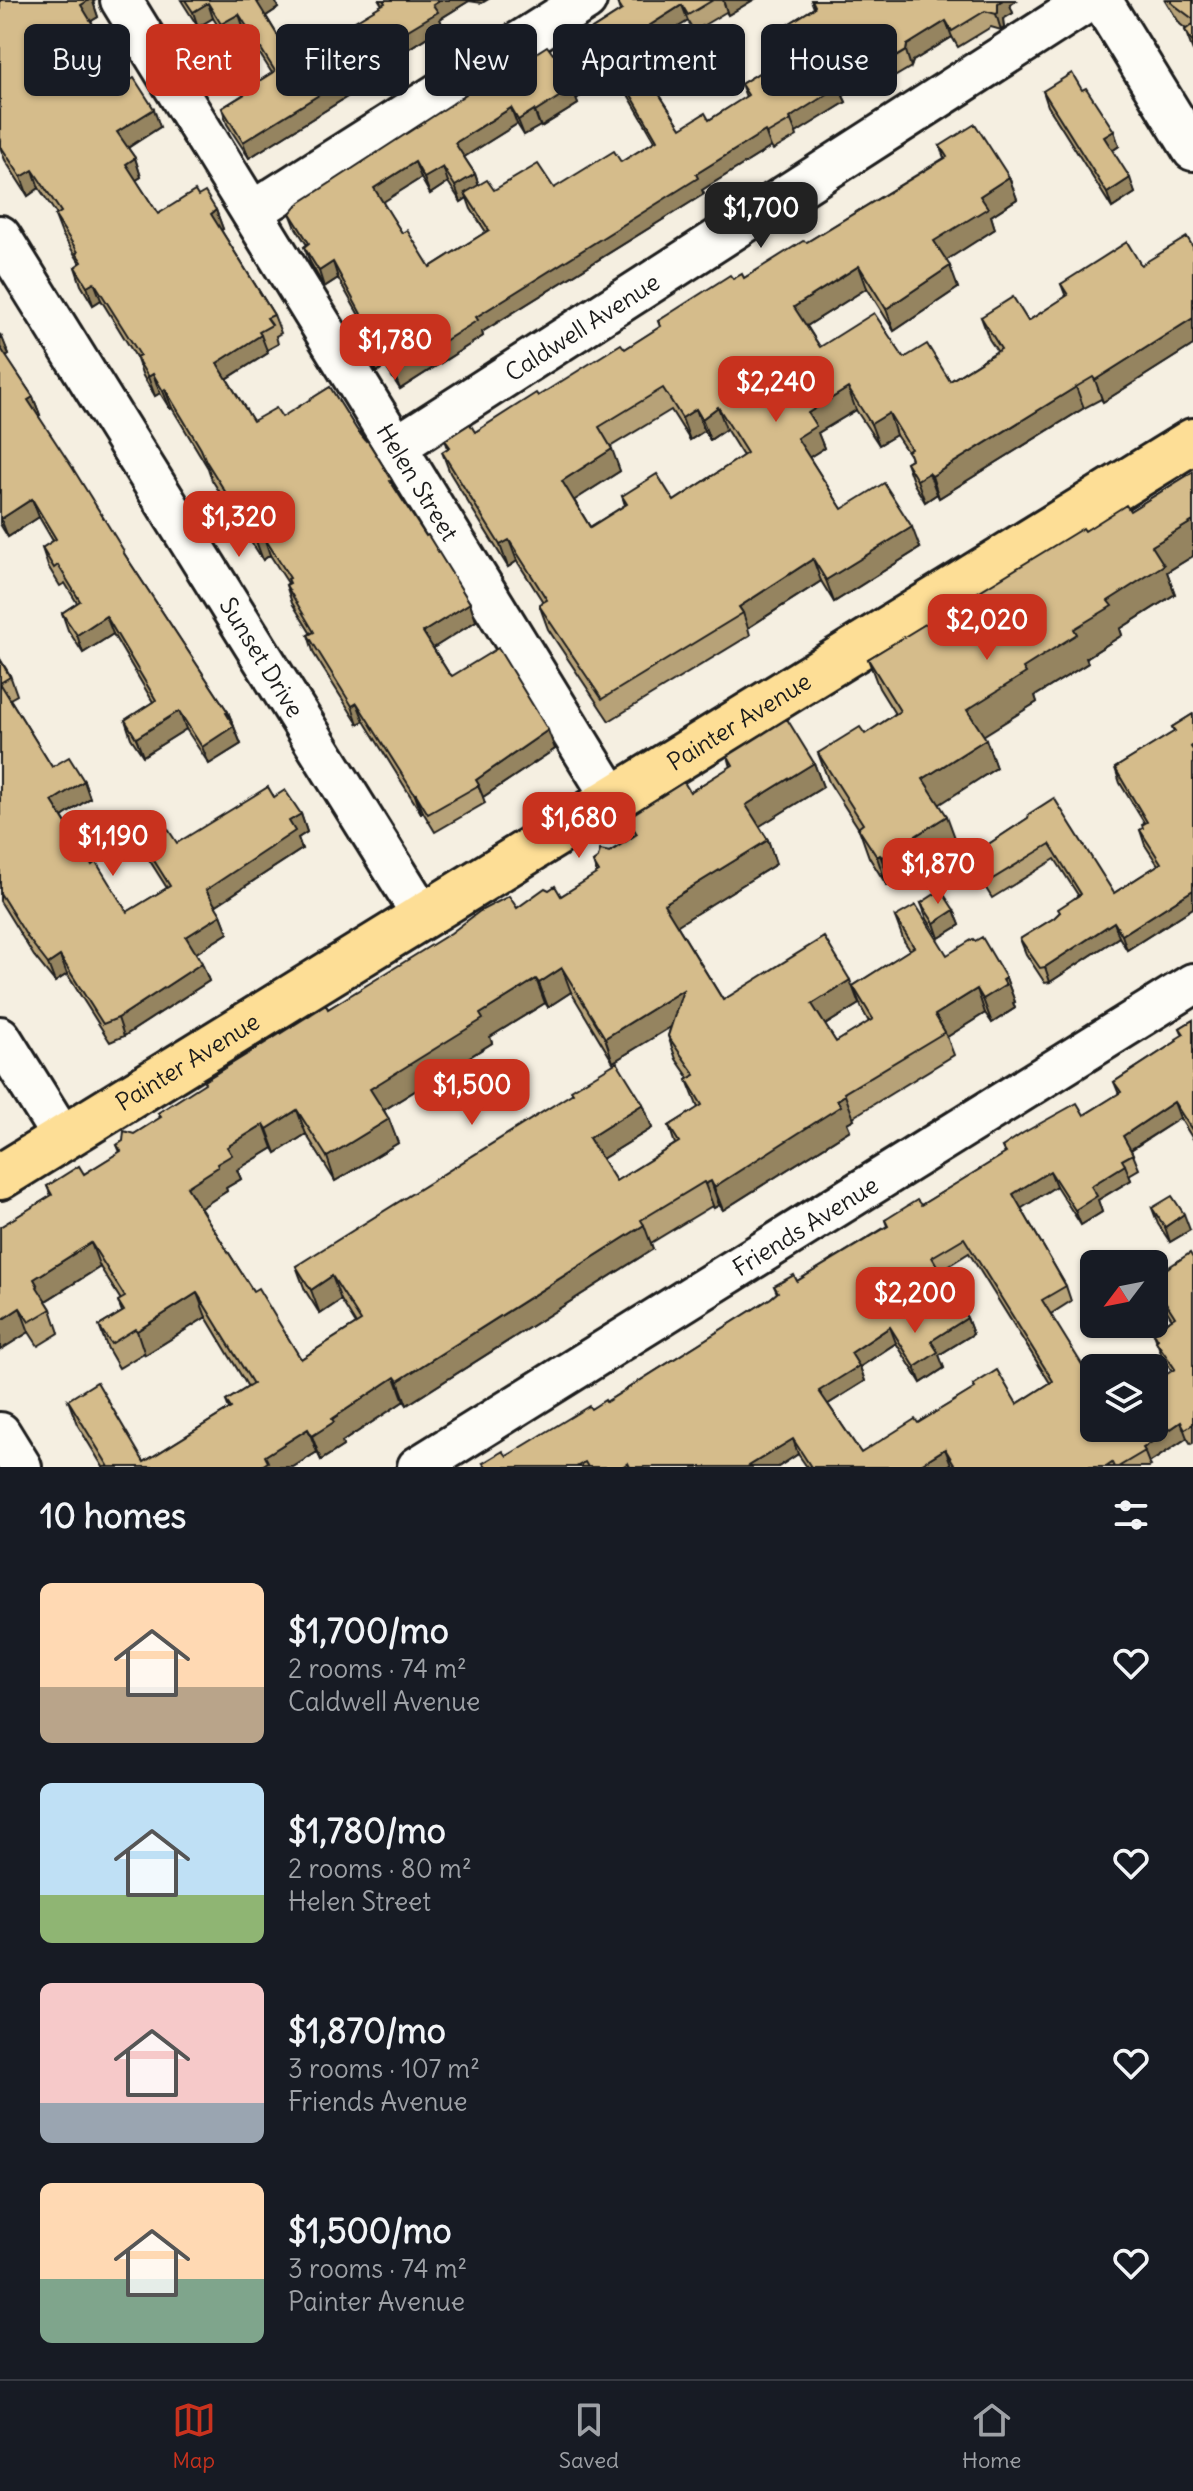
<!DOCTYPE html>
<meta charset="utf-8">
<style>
body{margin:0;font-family:Delius,sans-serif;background:#20242c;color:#f1f3f6;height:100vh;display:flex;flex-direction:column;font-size:30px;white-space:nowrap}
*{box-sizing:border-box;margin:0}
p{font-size:26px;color:#9ea1a6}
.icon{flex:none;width:44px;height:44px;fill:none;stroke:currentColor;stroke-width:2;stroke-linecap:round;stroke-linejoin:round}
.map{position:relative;height:1467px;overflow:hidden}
.drawer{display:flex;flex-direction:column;background:#171b24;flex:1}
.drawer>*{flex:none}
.banner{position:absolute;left:24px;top:24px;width:1146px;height:72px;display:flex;gap:16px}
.needle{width:52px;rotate:238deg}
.buttons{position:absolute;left:1080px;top:1250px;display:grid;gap:16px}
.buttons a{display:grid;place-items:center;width:88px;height:88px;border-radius:12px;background:#171b24;box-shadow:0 2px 6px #0004;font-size:40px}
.price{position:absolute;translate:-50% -68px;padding:0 18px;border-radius:16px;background:#c8321e;color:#fff;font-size:26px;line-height:52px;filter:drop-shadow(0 2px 4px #0008)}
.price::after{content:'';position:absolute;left:50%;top:48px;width:24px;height:18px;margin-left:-12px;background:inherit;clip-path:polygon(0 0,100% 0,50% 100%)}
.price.on{background:#222;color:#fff}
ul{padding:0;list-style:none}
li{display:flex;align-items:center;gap:24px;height:200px;padding:0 40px}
li span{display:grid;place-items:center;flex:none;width:224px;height:160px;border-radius:12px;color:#555}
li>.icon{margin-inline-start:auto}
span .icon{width:96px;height:96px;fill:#fffc;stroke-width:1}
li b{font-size:34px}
h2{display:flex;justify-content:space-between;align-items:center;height:96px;padding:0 40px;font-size:34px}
.chip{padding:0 28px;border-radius:12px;background:#171b24;box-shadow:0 2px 6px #0004;font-size:28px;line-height:72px}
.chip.on{background:#c8321e;color:#fff}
.dock{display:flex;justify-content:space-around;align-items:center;height:112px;border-top:2px solid #363941;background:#171b24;font-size:22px;color:#9ea1a6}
.dock a{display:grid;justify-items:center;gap:4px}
.dock .on{color:#c8321e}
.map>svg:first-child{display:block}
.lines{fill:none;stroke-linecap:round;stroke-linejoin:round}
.minor-casing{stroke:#1c1c1c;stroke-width:46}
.major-casing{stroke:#1c1c1c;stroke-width:50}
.minor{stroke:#fdfcf7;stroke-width:40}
.major{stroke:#fdde96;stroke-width:44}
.wall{fill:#b7a278;stroke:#1c1c1c;stroke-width:2;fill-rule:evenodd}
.shaded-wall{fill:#958461;stroke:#1c1c1c;stroke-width:2}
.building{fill:#d5bc8b;stroke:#1c1c1c;stroke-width:2;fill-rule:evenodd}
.labels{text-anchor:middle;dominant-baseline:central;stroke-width:6;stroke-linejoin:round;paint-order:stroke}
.street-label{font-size:24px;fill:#1c1c1c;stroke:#fdfcf7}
</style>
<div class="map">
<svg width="1193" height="1467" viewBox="0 0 1193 1467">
<rect width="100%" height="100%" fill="#f5efe1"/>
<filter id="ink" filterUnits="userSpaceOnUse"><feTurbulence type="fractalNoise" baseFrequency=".0125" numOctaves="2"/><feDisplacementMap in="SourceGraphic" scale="16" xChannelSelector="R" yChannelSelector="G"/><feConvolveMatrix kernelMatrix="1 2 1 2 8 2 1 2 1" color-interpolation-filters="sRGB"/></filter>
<g filter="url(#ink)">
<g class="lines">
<defs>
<g id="minor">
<path id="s1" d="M121,0l492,799"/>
<path d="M1101,0l92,150"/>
<path d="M252,212l334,-212"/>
<path id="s2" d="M0,236l423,680"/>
<path id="s3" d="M397,446l693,-446"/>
<path d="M0,1037l63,101"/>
<path d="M0,1433l21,34"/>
<path id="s4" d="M418,1467l775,-483"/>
</g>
<g id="major">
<path id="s5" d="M0,1177l1193,-736"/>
</g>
</defs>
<!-- minor casing -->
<use href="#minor" class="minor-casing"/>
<!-- major casing -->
<use href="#major" class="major-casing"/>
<!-- minor -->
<use href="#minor" class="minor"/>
<!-- major -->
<use href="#major" class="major"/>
</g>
<!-- wall -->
<g class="wall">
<path d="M0,0l95,1 -2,1 5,15 -7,4 29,48 40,58 -32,21 7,10 6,19 -5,3 22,34 40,-18 18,14 7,19 -2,1 53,85 7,18 -5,3 2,8 -11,6 1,3 -41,26 26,42 29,-4 114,74 74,112 6,18 -43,27 15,24 4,4 103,73 -72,48 2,6 -50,29 -12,-20 -2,1 -57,-92 -6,3 -44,-70 -6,-19 3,-1 -19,-31 -6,-18 2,-2 -18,-28 -7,5 -51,-80 -4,-12 -36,-60 -2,1 -10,-16 -5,3 -12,-20 -7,-19 -35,-57 -8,5 -12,-20 -6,-18 5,-4 -18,-29 -7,-18 2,-1 -18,-27 -11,8 -23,-36 -5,-13z"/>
<path d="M181,0h94l3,8 -12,8 26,43 90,-54 -3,-5h108l-5,3 -13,-2 -29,18 3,8 -43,27 3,8 -154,96 -22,-34 -5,-16 27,-17 -1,-3 24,-15 -28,-44 -17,11 -14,-22 -15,9z"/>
<path d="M618,0h135l-25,15 -2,-3 -32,19 -6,-10 -55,33 48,74 28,-8 37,-23 -5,-13 49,-30 -5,-9 -6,-15 35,-22 -3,-8 205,1 -6,4 3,8 -10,6 1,9 -3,2 -10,-3 -33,20 -6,-10 -39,24 -2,6 -20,12 -3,-4 -2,1 -3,-5 -40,25 3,6 -46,28 -4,3 1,3 -24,14 -2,-3 -69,43 2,4 -222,138 1,4 -83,53 -15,-23 -8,6 -15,-25 -6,-16 9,-5 -27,-48 -14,9 -14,-25 -6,-15 3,-2 -11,-17 -6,-15 212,-141 51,-18 67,-43 -3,-9zM616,74l39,67 -34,21 -67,26 -60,2 -15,-5 -4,-11 -11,-17 53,-33 7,11 16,-9 1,1 37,-23 -2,-5zM421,178l9,16 18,-12 13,20 6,-4 4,11 15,23 -56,35 -28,-34 -20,-31z"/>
<path d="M1165,0h28v51l-8,-21 1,-1 -6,-5z"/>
<path d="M1082,90l32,41 5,15 -7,5 23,42 -23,15 -64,-102 -5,-15z"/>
<path d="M940,146l69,31 8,22 -26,17 4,13 -49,31 12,28 -64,43 -27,-43 -60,38 13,21 84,11 46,23 47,-30 -8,-12 -8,-22 47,4 38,-24 -5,-13 80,-19 52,-18v98l-90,57 -2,-3 -17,9 -145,90 -2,-4 -12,8 -11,-18 -8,-22 5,-3 -1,-3 -14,-21 -17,10 -23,-35 -38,23 6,15 -15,9 33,52 78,39 -86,54 -13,-21 -73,47 2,7 -141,86 -61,-92 -8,-22 3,-5 -26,-41 -9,6 -58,-94 -8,-21 6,-4 -3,-8 30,-8 63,-36 87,-47 35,-22 -2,-6 75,-42 11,-1 63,-36 137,-84zM671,410l19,30 14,-9 6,9 16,-11 17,27 -69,45 -52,-5 3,9 -35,22 -16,-27 46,-29 -10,-24z"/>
<path d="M0,334l9,21 -3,2 27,40 7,18 -2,1 89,142 101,154 13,32 -32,20 -23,-35 -43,27 -12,-18 -6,-18 28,-18 -40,-68 -30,19 -15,-23 -6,-17 15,-10 -12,-20 -5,3 -12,-20 -6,-18 11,-7 -14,-24 -31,20 -8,-13z"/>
<path d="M1193,472v84l-26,16 8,22 -55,35 2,6 -36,23 2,5 -53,33 2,6 -54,33 13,33 -57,36 19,42 -66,41 -1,-3 -4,2 -18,-29 -10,-28 -30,-47 -11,-29 47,-19 30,-20 -16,-26 -11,-29 217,-128 45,-20z"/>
<path d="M0,659l10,16 7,20 -7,4 42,68 32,14 6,17 -28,19 30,48 35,47 40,-24 -24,-38 -7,-18 41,11 97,-46 27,17 6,18 -9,6 4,11 -87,57 6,9 7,18 -32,20 13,28 -85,55 -14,6 -43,-68 -12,8 -21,-26 -34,-55z"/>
<path d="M1193,714v194l-66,42 -8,-13 -69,45 -5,1 -19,-29 -6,-15 34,-21 24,-23 -23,-36 -63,39 -17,-27 -6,-14 59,-39 86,75 44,-28 -13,-20 -5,-15 3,-2 2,-4 -25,-41 -5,-15 59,-36 -2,-5z"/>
<path d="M728,756l86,7 9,24 -64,39 9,14 8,24 -99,61 46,75 136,4 -34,21 11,17 33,-20 -7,-13 -9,-23 57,-36 -6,-9 -9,-24 52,38 59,23 9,24 -2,1 2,5 -23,15 -7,-10 -38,24 7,18 -101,62 1,2 -7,4 3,7 -127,80 -4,-5 -5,3 -2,-2 -61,37 2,6 -246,156 -3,-4 -62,41 1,4 -22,14 -4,-8 -24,15h-190l-26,-43 -9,-24 76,62 85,-53 -3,-8 22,-14 -42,-70 -61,38 -1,-2 -25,15 -11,-19 -9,-23 23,-14 -4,-11 3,-1 -21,-33 -54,34 5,8 8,24 -21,13 -9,-14 -29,18v-123l51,-31 -4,-10 37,-12 36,-22 -3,-7 43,-27 -2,-5 170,-104 189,-101 44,-12 36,-22 -4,-12 40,-25 -6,-19 63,-26 41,-25zM571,992l42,70 58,-36 -3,10 8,23 13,19 -2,2 11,28 -29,18 6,18 -59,37 -14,-22 50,-31 -9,-24 -347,162 9,24 15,24 21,-14 15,24 -55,35 -48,-68 -53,-83 27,-17 -1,-3 15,-9 -4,-9 36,-22 3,5 30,-19 29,47 63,-38 -14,-33 108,-67 -2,-6 55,-34 3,4z"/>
<path d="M921,903l33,7 6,15 -21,13 -12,-19z"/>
<path d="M1193,1020v119l-13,-21 -49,32 8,19 -10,6 2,5 -33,20 4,12 -21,13 -25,-39 -35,22 45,78 5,15 -20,13 43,114 78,-57 -10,-15 -9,-25 19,-12 -15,-24 -3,-7v-11l39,-19v185l-2,1 -4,-6 -38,25 2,3 -2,1h-197l-1,-3 -5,3h-139l-9,-13 -20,13h-295l2,-1 -2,-3 24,-7 84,-47 15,-7 165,-104 6,-5 -3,-7 23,-5 90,-55 -2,-6 36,-15 84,-51 -3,-7 82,-32 35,-21 -5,-12 63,-41 6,-6 -3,-7zM969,1253l81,130 -33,21 -44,-19 1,4 -56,34 -57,30 -33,-49 37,-23 -5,-14 36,-24 25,40 23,-15 -5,-13 34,-21 -6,-16 -27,-47z"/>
<path d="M1152,1208l38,22 -20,12 -12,-18z"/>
</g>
<!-- shaded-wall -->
<g class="shaded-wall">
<path d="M89,0h6l-2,2 5,15 -10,6 -7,-18z"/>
<path d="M261,0h14l3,8 -15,10 -6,-16z"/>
<path d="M441,0h28v1l-29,18 3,8 -43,27 3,8 -154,96 -6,-16 150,-103 40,-34z"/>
<path d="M723,0h30l-25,15z"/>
<path d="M1003,0h13v1l-6,4 3,8 -10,6 1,9 -3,2 -5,-16 2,-11z"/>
<path d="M208,3l5,15 -15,9 -5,-15z"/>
<path d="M682,5l6,16 -58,35 -5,-15z"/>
<path d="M239,14l5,15 -17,11 -6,-16z"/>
<path d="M946,21l6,16 -39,24 -2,6 -5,-16 1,-6z"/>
<path d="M877,55l6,16 -40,25 3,6 -50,31 -6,-15 47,-37z"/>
<path d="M610,58l6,16 -40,25 2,5 -37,23 -6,-15 35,-28z"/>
<path d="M883,59l5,16 -2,1 -6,-15z"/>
<path d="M511,108l6,16 -56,35 -6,-16z"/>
<path d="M154,109l6,18 -36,23 -7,-18z"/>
<path d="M534,110l6,16 -16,9 -6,-15z"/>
<path d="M765,131l6,16 -69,43 2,4 -222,138 1,4 -83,53 -6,-16 82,-56 220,-143z"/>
<path d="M1114,131l5,15 -10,7 -5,-16z"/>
<path d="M135,158l6,19 -8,5 -7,-18z"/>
<path d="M415,162l6,16 -41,26 -6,-16z"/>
<path d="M443,167l5,15 -18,12 -6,-16z"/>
<path d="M33,170l6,18 -11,8 -7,-19z"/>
<path d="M475,174l5,16 -15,3 2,5 -6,4 -6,-16z"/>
<path d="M1009,177l8,22 -26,17 4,13 -53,34 -8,-22 46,-45z"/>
<path d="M1130,178l5,15 -23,15 -5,-15z"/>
<path d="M216,210l7,19 -6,3 -6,-18z"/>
<path d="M333,262l5,16 -14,9 -5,-16z"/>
<path d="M859,266l8,22 -65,41 -8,-22z"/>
<path d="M950,266l8,22 -64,43 -8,-22z"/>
<path d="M94,282l7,18 -8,5 -6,-19z"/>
<path d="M1193,318v27l-90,57 -8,-22z"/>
<path d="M261,335l7,18 -45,28 -6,-18z"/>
<path d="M2,337l7,18 -7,4 -2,-6v-14z"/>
<path d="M380,350l5,16 -8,6 -6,-16z"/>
<path d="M153,374l7,19 -5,3 -7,-19z"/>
<path d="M1076,387l8,21 -145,90 -7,-22z"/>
<path d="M848,388l8,22 -38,23 6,15 -19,12 -8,-22 11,-25z"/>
<path d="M165,389l7,19 -2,1 -7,-18z"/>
<path d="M33,397l7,18 -6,3 -6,-18z"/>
<path d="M718,407l8,22 -16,11 -8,-21z"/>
<path d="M696,409l8,22 -14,9 -8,-22z"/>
<path d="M889,413l7,22 -17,10 -8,-21z"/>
<path d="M612,449l8,22 -50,32 -8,-22z"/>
<path d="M929,473l8,21 -12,8 -8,-22z"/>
<path d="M32,499l7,18 -31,20 -7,-18z"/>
<path d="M1193,521v35l-26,16 8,22 -55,35 2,6 -36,23 2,5 -53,33 2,6 -59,37 -11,-29 107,-81 34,-28 44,-55z"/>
<path d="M912,527l8,21 -86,54 -8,-22z"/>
<path d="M264,537l6,18 -7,5 -7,-19z"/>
<path d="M509,540l8,21 -9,6 -8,-22z"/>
<path d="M813,559l8,22 -73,47 -5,-15 -4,-6z"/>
<path d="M470,603l6,18 -46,29 -7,-18z"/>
<path d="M106,616l7,18 -30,19 -6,-18z"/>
<path d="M357,703l7,18 -6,3 -6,-18z"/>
<path d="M179,711l7,18 -43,27 -7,-18z"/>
<path d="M228,712l13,32 -32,20 -7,-17z"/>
<path d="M548,730l7,19 -72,48 -7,-17z"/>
<path d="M986,739l10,29 -62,40 -11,-29z"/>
<path d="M814,763l9,24 -68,42 -9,-24z"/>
<path d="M84,781l6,17 -31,21 -7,-18z"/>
<path d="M416,794l7,18 -2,1 -6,-18z"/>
<path d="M301,814l6,18 -9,6 4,11 -90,59 -6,-18 83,-69z"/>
<path d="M947,816l11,30 -66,41 -10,-30z"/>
<path d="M768,840l8,24 -103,64 -9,-24z"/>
<path d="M880,855l11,29 -4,2 -10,-29z"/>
<path d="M1193,890v18l-66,42 -5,-15z"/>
<path d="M954,910l6,15 -21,13 -5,-15z"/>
<path d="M221,915l7,18 -35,22 -7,-18z"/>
<path d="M1114,922l5,15 -69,45 -5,-15z"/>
<path d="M60,956l7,18 -12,8 -7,-18z"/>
<path d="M202,963l7,18 -85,55 -6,-18z"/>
<path d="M562,968l9,24 -23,15 -9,-24z"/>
<path d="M1006,978l9,24 -2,1 2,5 -23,15 -9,-24z"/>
<path d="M536,979l9,24 -55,34 2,6 -113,70 -9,-24 110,-75z"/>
<path d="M850,980l9,24 -39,24 -8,-24z"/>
<path d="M977,989l8,24 -38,24 -12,-22z"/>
<path d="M683,990l9,24 -79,48 -8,-24z"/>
<path d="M845,1095l9,24 -7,4 3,7 -127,80 -9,-23z"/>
<path d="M1174,1102l6,16 -52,33 -5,-15z"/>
<path d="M643,1104l9,24 -55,34 -8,-24z"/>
<path d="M297,1110l9,24 -30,19 -9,-24z"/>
<path d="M389,1119l9,24 -63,38 -8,-24z"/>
<path d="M264,1124l9,24 -36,22 4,9 -15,9 1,3 -31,20 -9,-24 30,-23 10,-17z"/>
<path d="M1125,1165l6,15 -33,20 4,12 -21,13 -6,-15 16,-24z"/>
<path d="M1050,1171l6,15 -37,24 -6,-16z"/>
<path d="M711,1181l8,24 -5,3 -9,-24z"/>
<path d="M1184,1214l6,16 -20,12 -5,-15z"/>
<path d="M644,1225l9,24 -246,156 -9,-24z"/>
<path d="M91,1243l9,24 -56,35 1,8 -11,-31z"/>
<path d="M332,1276l9,24 -21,14 -9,-24z"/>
<path d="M197,1293l9,24 -61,38 -8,-24z"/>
<path d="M20,1308l9,24 -29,18v-29z"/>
<path d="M967,1318l6,16 -34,21 5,13 -23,15 -6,-16 16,-26z"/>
<path d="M890,1327l6,16 -36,24 5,14 -40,25 -6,-15 32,-38z"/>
<path d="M395,1377l9,24 -62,41 1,4 -22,14 -9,-24 20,-17z"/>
<path d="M1181,1422l6,16 -38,25 -6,-15z"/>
<path d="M308,1429l9,23 -24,15h-33l5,-11z"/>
<path d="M793,1439l5,15 -20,13h-31z"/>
<path d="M945,1449l6,15 -5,3h-30z"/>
</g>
<!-- building -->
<g class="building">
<path d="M0,0h89l-8,5 39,64 9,12 5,-3 20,31 -37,23 18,26 -9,6 32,50 37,-23 3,5 7,-4 11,18 -5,4 63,101 -7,3 5,7 -13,7 2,3 -44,28 36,58 23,-13 6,9 48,-30 27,43 9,11 1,-1 25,40 -2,1 36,55 2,-1 42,68 -47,29 25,40 4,4 46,-28 50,82 -72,50 3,5 -51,29 -12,-20 -1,1 -58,-92 -5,3 -44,-71 6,-3 -28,-47 4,-2 -2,-4 2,-1 -26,-41 -8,4 -50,-80 -5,-12 -36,-60 -2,2 -10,-17 -5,3 -12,-20 4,-2 -46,-73 -7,4 -12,-19 7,-5 -6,-9 2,-1 -23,-36 6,-4 -28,-42 -12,7 -21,-32v-4l1,-1 -1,-2z"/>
<path d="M185,0h76l-4,2 35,57 93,-56 -2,-3h58l-8,5 5,7 -45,27 5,7 -155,96 -21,-34 28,-17 -2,-3 27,-17 -36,-57 -18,10 -13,-21 -15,9z"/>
<path d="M619,0h94l-25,15 -6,-10 -57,36 56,87 24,-15 4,7 39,-25 -7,-11 52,-32 -14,-22 35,-22 1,-2 -3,-6h191l-5,3v10l-2,1 -11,-3 -33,20 -6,-10 -39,24 -1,6 -20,12 -3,-4 -3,2 -3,-6 -40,26 3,5 -46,29 -4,3 1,2 -24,14 -2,-3 -69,43 2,4 -222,139 2,3 -84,53 -14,-23 -9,6 -15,-25 11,-6 -34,-63 -14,9 -15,-24 5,-4 -19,-30 8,-9 154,-100 14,-10 -1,-2 35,-23 2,3 15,-7 30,-19 6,8 69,-44 -5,-8 2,-1zM610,58l47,82 -36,22 -7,-11 -60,37 -16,-24 -44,26 -7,-10 -22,13 24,37 -59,37 -23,-37 -5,3 -28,-45 41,-26 9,16 19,-11 12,19 20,-12 -20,-31 56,-35 7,12 16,-10 1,2 38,-24 -3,-4z"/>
<path d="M1170,0h23v19l-20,-15z"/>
<path d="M1193,24v19l-8,-13z"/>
<path d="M1072,73l10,17 4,-2 28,43 -10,6 26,41 -23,15 -64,-102z"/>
<path d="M975,124l34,53 -29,19 8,12 -54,33 16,25 -64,43 -27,-43 -65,41 26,40 54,-34 30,45 23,-14 23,37 51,-32 -20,-32 32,-20 15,24 40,-26 -7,-11 66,-42 14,23 46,-28 6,10v71l-98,62 -2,-3 -17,10 -144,89 -3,-3 -12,7 -11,-18 5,-3 -3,-8 3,-2 -22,-36 -18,11 -23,-36 -40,25 8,13 -19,12 45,71 42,-26 28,44 -86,53 -13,-21 -74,48 4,6 -141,86 -62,-92v-3l7,-4 -38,-60 -9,5 -58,-93 8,-5 -5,-7 25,-16 5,8 61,-39 2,3 83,-52 4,5 36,-23 -3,-5 72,-46 3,4 9,-5 2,4 59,-37 4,1 140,-85 -7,-11zM663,388l19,30 14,-9 6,10 16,-12 29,46 -73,48 -17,-27 -35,22 5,8 -37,23 -28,-46 50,-32 -13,-22z"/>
<path d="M0,347l33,50 -5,3 44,67 52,84 -1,1 105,160 -2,1 8,13 -32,21 -23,-36 -43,27 -11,-18 31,-20 -50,-84 -29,19 -15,-22 18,-12 -22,-36 -4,3 -12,-20 14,-9 -24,-40 -31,20 -1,-3z"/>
<path d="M1193,472v49l-41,25 12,19 -56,36 4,5 -38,23 3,5 -54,34 3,5 -59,37 19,29 -63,40 24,37 -65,41 -2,-2 -3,2 -19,-29 5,-4 -45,-71 42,-26 5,7 35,-23 -32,-52 215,-131 2,3 41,-26 4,6z"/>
<path d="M0,659l10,18 -10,6z"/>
<path d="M0,683l52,84 17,-10 15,24 -32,20 40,64 4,-3 31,50 43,-26 -34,-54 24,-15 17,26 91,-56 6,10 11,-7 16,24 -12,7 6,10 -89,59 15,25 -35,22 16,26 -84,55 -15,6 -43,-68 -12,8 -20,-26 -28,-45z"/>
<path d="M1193,714v31l-2,2 2,3v140l-71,45 -8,-13 -69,45 -5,1 -20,-29 34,-21 6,-6 -2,-3 23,-15 -31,-50 -64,39 -17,-26 59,-39 1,-4 25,-16 60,95 47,-30 -21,-33 3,-2 -1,-3 5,-3 -32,-54 60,-37 -3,-4z"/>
<path d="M787,719l27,44 -68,42 22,35 -104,64 59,96 101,-63 26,43 -38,24 24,38 37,-23 -20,-33 61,-39 -19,-30 21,-12 31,50 26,-16 2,2 7,-4 24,41 -3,2 3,5 -23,14 -6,-10 -42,26 10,17 -101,61 1,2 -8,5 4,6 -127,81 -3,-6 -6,3 -1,-2 -63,38 3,5 -246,156 -3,-4 -63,42 2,3 -22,14 -4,-7 -43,27 3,6 -8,5h-151l-41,-67 29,-18 47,80 87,-54 -5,-7 27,-17 -56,-91 -60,38 -2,-2 -24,15 -12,-18 25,-15 -6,-10 7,-4 -34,-54 -57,36 4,7 -1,1 14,22 -22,13 -9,-14 -20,13v-94l52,-32 -5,-9 32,-20 5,8 37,-23 -4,-6 6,-4 1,-10 10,3 27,-17 -3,-4 47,-30 -1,-2 122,-76 2,4 47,-29 76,-47 29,-22 29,-15 8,12 28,-20 4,2 6,-4 6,10 38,-24 -6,-10 5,-4 2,-8 10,2 27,-18 -10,-16 57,-36 6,10 43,-27 -5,-9zM562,968l43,70 78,-48 -15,46 27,39 -8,5 15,25 -33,21 10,16 -63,39 -27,-43 54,-34 -26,-42 -46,28 2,3 -277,173 15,24 21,-14 29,45 -60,38 -43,-71 -5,3 -66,-104 31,-20 -1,-3 15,-9 -5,-8 37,-23 3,5 30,-19 30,47 62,-38 -19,-30 113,-70 -3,-5 56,-35 3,4z"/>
<path d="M941,890l13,20 -20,13 -13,-20z"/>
<path d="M1193,1020v109l-1,1 -18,-28 -51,34 10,18 -11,6 3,5 -34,21 6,10 -22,14 -25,-39 -37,23 53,92 -24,14 52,84v44h60v-46l21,-13 -19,-28 2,-2 -5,-8 22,-14 -21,-33v-7l36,-24 3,5v166l-8,5 -4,-7 -38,26 2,3 -27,16h-4l-2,-4 -6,4h-150l-11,-18 -29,18h-105l-18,-28 -46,28h-117l-2,-4 -6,4h-34l-3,-5 -9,5h-93l2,-1 -2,-3 20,-12 4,5 82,-50 2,3 14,-9 1,2 165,-104 7,-6 -4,-6 20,-11 3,6 91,-55 -3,-6 32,-20 4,5 85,-52 -4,-6 21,-14 54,-30 7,12 37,-23 -7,-10 63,-41 -1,-2 8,-5 -4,-6zM964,1238l89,143 -36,23 -20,-34 -24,15 2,3 -57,35 -3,-4 -54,34 -42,-62 40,-25 -8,-13 39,-26 25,40 23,-15 -7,-11 36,-23 -35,-61z"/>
<path d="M1172,1196l12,18 -19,13 -13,-19z"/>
</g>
</g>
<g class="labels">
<!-- street labels -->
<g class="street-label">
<text stroke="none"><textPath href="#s3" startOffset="220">Caldwell Avenue</textPath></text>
<text stroke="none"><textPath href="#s1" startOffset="566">Helen Street</textPath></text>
<text stroke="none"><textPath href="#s2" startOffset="496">Sunset Drive</textPath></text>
<text stroke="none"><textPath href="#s5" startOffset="868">Painter Avenue</textPath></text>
<text stroke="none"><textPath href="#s5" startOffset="220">Painter Avenue</textPath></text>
<text stroke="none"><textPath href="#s4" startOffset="456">Friends Avenue</textPath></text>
</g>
</g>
</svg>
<div class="buttons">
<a><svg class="needle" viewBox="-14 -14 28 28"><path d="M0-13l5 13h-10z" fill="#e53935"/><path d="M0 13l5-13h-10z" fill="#9ea1a6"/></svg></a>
<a><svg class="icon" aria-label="layers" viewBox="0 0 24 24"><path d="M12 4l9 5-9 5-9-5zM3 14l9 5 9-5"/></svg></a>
</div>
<b class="price on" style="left:761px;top:250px">$1,700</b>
<b class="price" style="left:395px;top:382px">$1,780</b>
<b class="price" style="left:776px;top:424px">$2,240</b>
<b class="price" style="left:239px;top:559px">$1,320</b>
<b class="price" style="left:987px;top:662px">$2,020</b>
<b class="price" style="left:579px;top:860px">$1,680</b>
<b class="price" style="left:113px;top:878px">$1,190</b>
<b class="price" style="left:938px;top:906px">$1,870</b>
<b class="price" style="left:472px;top:1127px">$1,500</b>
<b class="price" style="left:915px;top:1335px">$2,200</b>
<div class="banner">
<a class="chip">Buy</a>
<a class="chip on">Rent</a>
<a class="chip">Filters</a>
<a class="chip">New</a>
<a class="chip">Apartment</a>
<a class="chip">House</a>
</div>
</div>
<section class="drawer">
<h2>10 homes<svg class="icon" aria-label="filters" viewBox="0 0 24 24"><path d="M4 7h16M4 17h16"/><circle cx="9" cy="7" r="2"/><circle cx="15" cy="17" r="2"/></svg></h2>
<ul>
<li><span style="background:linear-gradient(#ffd9b3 65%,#b9a48a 0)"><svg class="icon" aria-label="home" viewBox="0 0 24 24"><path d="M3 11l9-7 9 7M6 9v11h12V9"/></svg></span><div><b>$1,700/mo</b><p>2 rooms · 74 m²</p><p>Caldwell Avenue</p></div><svg class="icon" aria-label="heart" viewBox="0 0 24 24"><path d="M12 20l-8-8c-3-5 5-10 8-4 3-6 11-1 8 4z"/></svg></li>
<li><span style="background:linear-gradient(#bfe0f5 70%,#8fb573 0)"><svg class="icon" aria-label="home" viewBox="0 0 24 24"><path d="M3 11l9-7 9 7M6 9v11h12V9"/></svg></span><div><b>$1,780/mo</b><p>2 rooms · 80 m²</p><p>Helen Street</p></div><svg class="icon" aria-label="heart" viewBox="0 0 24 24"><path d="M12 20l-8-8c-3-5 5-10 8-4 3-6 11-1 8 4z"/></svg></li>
<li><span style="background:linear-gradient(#f6c9c9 75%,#9aa5b1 0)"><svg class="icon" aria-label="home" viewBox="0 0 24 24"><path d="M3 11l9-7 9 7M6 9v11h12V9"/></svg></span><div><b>$1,870/mo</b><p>3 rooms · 107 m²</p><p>Friends Avenue</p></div><svg class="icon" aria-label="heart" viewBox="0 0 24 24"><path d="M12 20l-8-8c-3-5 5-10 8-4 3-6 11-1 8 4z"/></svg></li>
<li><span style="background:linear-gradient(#ffd9b3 60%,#7fa58c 0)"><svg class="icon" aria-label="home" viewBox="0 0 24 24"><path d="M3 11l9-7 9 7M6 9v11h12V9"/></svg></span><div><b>$1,500/mo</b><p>3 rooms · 74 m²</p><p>Painter Avenue</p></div><svg class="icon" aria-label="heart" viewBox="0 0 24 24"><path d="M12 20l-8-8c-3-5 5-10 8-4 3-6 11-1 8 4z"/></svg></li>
</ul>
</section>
<nav class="dock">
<a class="on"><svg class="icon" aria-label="map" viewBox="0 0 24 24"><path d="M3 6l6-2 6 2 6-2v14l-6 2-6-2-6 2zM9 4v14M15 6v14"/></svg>Map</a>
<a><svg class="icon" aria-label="saved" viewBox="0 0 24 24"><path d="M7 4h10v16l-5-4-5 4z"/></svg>Saved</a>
<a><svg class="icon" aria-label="home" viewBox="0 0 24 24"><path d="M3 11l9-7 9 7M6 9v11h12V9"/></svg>Home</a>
</nav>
